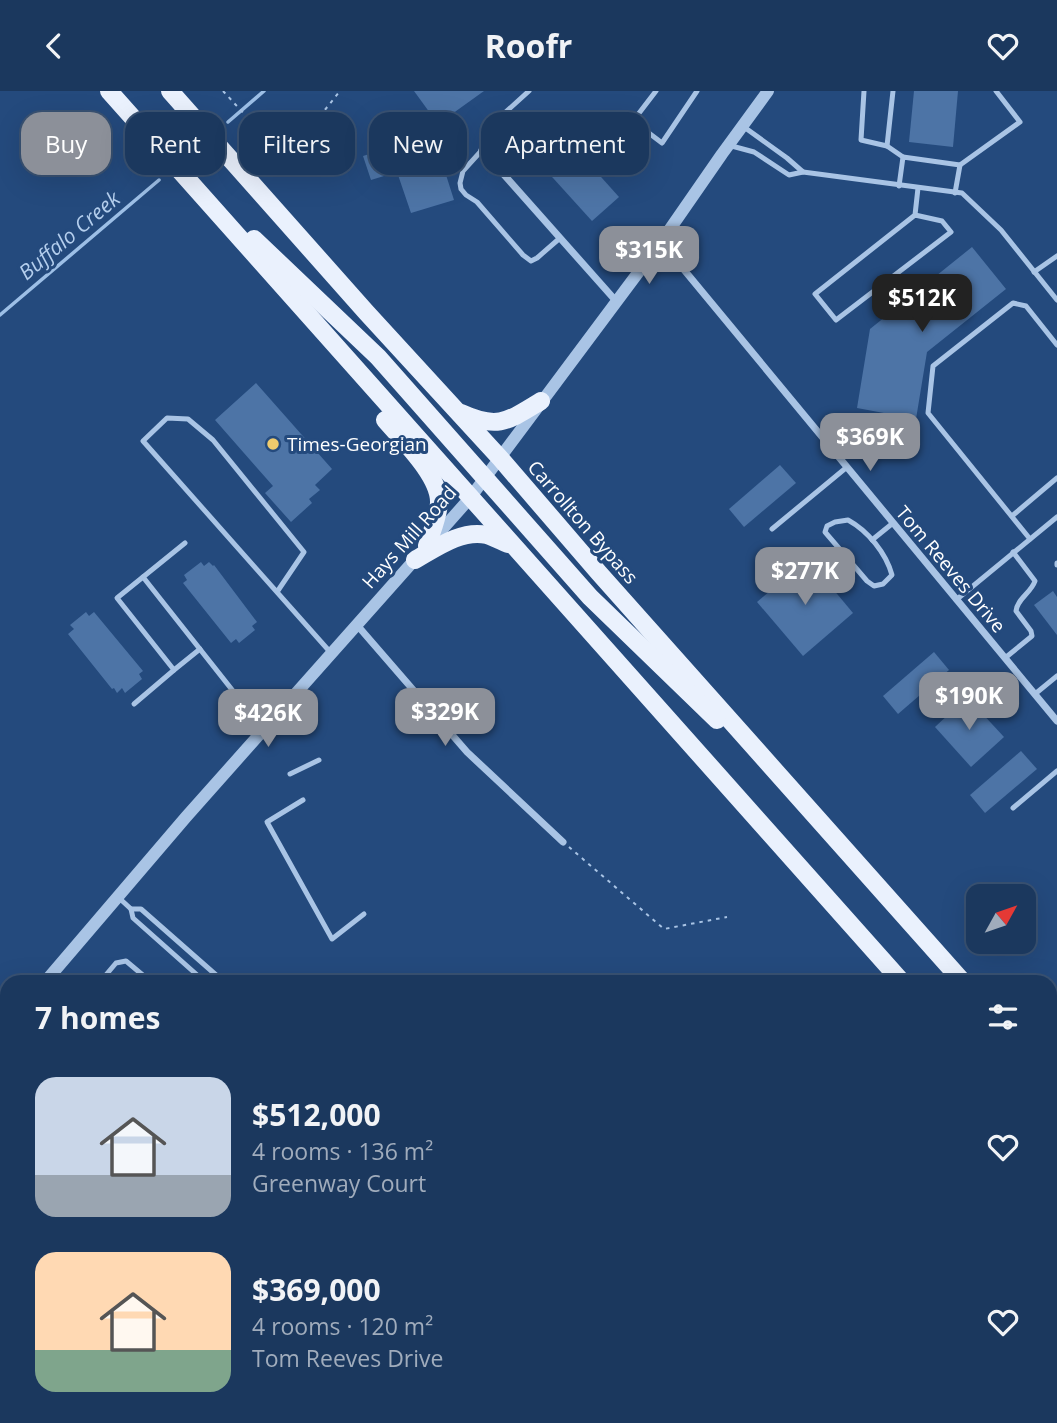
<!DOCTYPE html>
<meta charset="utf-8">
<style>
body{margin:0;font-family:"Open Sans",sans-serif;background:#284367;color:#f1f3f6;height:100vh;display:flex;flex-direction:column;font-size:26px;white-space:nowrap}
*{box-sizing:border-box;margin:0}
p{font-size:23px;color:#a0acbc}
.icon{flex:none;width:38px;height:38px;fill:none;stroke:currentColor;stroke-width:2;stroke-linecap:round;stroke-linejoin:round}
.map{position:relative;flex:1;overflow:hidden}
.side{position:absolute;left:0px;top:884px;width:1057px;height:450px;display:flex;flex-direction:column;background:#1b385e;border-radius:21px 21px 0 0;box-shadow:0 7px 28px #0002,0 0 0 2px #395273}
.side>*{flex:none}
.banner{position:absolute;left:21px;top:21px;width:700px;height:63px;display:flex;gap:14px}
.needle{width:46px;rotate:50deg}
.tools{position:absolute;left:966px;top:793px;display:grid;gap:14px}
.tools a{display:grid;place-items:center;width:70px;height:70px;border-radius:14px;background:#1b385e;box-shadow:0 7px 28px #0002,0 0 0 2px #395273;font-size:35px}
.price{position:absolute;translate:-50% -60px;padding:0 16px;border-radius:14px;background:#8c9099;color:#fff;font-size:23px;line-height:46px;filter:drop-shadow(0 2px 4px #0008)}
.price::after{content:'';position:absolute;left:50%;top:42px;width:21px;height:16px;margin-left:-10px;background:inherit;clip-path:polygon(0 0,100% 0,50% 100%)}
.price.active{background:#222;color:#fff}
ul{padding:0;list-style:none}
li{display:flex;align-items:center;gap:21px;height:175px;padding:0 35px}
li span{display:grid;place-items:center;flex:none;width:196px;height:140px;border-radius:21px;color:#555}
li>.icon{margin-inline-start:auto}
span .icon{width:84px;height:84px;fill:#fffc;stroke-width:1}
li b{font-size:30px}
h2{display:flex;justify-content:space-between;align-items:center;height:84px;padding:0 35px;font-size:30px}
.pill{padding:0 24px;border-radius:21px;background:#1b385e;box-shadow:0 7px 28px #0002,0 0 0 2px #395273;font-size:24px;line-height:63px}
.pill.active{background:#8c9099;color:#fff}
header{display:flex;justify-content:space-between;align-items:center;height:91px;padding:0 35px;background:#1b385e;font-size:32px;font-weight:700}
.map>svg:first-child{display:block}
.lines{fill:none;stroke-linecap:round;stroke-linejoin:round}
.stream{stroke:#9dbfe6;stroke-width:3.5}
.building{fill:#4d74a6}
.path{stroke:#a9c4e5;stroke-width:2;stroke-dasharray:3.5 5;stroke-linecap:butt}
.service{stroke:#a9c4e5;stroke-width:5}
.minor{stroke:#a9c4e5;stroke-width:7}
.tertiary{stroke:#a9c4e5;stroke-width:12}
.primary{stroke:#eaf1fd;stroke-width:18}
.poi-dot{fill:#efcb6d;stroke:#244a7d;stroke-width:2.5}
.labels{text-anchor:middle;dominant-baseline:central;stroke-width:6;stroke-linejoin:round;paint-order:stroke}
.poi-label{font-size:19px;fill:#fff;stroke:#244a7d;text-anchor:start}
.street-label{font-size:19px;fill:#fff;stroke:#244a7d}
.water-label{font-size:21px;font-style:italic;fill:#b4ceed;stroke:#244a7d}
</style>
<header><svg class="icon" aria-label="back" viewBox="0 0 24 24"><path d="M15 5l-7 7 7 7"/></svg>Roofr<svg class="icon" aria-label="heart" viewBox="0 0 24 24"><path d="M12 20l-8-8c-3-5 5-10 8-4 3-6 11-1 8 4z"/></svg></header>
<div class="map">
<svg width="1057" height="1332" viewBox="0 0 1057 1332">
<rect width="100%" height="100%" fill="#244a7d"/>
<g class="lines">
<!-- stream -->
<g class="stream">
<path d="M228,31l36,-31"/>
<path d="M0,224l159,-135"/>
</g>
</g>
<!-- building -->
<g class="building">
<path d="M414,0h70l-46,33z"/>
<path d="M914,0h44l-5,56 -44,-5z"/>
<path d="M541,19l78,87 -27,24 -78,-86z"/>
<path d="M433,43l21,66 -43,13 -14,-41 -26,8 -8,-24z"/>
<path d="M972,156l34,42 -79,63 -11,67 -59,-11 13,-79z"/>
<path d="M256,292l76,86 -17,16 5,5 -11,9 3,4 -21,19 -26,-29 8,-7 -58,-66z"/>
<path d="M780,374l16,18 -52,44 -15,-18z"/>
<path d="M808,468l45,54 -50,43 -46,-54z"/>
<path d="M201,471l3,4 5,-4 4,4 1,-1 43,57 -5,4 3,4 -16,13 -3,-4 -5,4 -48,-60 4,-3 -3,-5z"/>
<path d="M1053,500l4,6v38l-23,-30z"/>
<path d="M86,521l3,4 5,-4 49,59 -4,3 3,5 -17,14 -3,-5 -5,5 -3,-5 -2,1 -44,-55 6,-5 -4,-4z"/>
<path d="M934,561l15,18 -51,44 -15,-18z"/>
<path d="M967,606l37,40 -33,30 -36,-40z"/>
<path d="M1021,660l16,18 -52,44 -15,-18z"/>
</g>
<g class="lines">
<!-- path -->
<g class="path">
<path d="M223,0c22,23 50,62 84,36 13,-9 23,-24 33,-36"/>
<path d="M569,756l95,82 63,-12"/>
</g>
<!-- service -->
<g class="service">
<path d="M529,0l-42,38 -5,21 -19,21 -3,12 1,6 5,6 11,7 46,53 8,6 6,-3 23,-20"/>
<path d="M656,0l-23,30 29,22 35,-52"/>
<path d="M864,0l-3,49 26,6 6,-55"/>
<path d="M728,54l26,7 35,23 14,-3 -16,-14 -43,-31"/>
<path d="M887,55l16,11"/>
<path d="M803,81l159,21 39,37 56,70"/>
<path d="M899,95l4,-29 57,8 60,-43 -24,-31"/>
<path d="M955,102l5,-28"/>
<path d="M915,124l27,6 9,11 -115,88 -21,-26 100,-79 3,-27"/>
<path d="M1034,181l23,-16"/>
<path d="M1012,425l45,-38"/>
<path d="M848,429c20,11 38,33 44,55l-9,9 -9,2 -7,-5 -42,-49 2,-6 8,-4z"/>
<path d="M772,438l75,-62"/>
<path d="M1030,448l-102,-126 5,-47 80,-63 13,3 31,39"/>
<path d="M872,449l21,-17"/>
<path d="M185,452l-42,34 120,152"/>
<path d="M1057,472v2"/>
<path d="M277,501l27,-40 -91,-112 -25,-21 -21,-1 -24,23 188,212"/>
<path d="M956,509l101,-83"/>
<path d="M1005,567l27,-22 -1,-5 -15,-20c1,-12 15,-18 19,-30l-22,-29"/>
<path d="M174,579l26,-21"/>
<path d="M1035,603l22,-18"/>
<path d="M134,613l40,-34 -57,-72 26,-21"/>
<path d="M290,683l29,-14"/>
<path d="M303,709l-36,22 65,117 32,-25"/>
<path d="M1013,717l44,-37"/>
<path d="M118,806l13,12 2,9 72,64"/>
<path d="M131,818h10l83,73"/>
<path d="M100,891l16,-19 10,-2 25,21"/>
<path d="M158,1326l3,6"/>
<path d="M289,1332l7,-6"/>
</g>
<!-- minor -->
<g class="minor">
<path d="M482,59l134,151"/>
<path d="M661,151l396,479"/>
<path d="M826,352c22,-19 25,-21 54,-17"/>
<path d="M357,534l110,127 96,90"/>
</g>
<!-- tertiary -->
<g class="tertiary">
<path d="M431,451l39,-44 191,-256 61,-88 46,-63"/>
<path d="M45,891l141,-165 232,-261"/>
<path d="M0,935l7,-7"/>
<path d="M0,1077l7,7"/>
<path d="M379,1326l11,6"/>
</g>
<!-- primary -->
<g class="primary">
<path d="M109,0l793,891"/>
<path d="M170,0l196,221 134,146 99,115 364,409"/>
<path d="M254,148l124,118 212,240 127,123"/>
<path d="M461,322c37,17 47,8 80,-12"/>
<path d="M385,329c17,20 55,56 54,83 -1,15 -8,30 -12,43"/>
<path d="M415,469c21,-12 47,-31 72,-25 7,2 14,6 21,9"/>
<path d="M1050,988l7,7"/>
<path d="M1050,1058l7,8"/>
</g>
</g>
<!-- markers -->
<circle class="poi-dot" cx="273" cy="353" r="7"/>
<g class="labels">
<!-- poi labels -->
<g class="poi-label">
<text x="287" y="353">Times-Georgian</text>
</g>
<!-- street labels -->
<g class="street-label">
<text transform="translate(583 431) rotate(49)">Carrollton Bypass</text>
<text transform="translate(409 446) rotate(-48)">Hays Mill Road</text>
<text transform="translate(951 478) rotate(50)">Tom Reeves Drive</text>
</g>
<!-- water labels -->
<g class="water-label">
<text transform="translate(69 144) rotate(-40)">Buffalo Creek</text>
</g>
</g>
</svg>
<div class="tools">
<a><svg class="needle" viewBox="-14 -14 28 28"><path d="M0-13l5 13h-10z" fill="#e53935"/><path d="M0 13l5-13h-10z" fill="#a0acbc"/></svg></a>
</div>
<b class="price" style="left:649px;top:195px">$315K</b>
<b class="price active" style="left:922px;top:243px">$512K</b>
<b class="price" style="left:870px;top:382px">$369K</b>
<b class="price" style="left:805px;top:516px">$277K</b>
<b class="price" style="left:969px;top:641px">$190K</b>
<b class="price" style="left:445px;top:657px">$329K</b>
<b class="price" style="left:268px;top:658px">$426K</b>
<div class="banner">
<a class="pill active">Buy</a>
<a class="pill">Rent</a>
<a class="pill">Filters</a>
<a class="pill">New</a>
<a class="pill">Apartment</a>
</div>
<section class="side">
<h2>7 homes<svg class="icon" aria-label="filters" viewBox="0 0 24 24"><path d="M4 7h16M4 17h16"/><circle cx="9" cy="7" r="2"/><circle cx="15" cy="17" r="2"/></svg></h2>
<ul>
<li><span style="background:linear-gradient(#c9d6e8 70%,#9aa5b1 0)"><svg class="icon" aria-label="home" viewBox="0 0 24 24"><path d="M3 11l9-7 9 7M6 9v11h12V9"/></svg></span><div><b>$512,000</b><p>4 rooms · 136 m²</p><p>Greenway Court</p></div><svg class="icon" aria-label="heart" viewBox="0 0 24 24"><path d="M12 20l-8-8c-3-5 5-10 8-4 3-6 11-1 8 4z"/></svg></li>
<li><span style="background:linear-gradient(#ffd9b3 70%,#7fa58c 0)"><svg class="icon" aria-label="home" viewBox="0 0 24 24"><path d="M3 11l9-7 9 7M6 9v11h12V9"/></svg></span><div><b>$369,000</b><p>4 rooms · 120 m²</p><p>Tom Reeves Drive</p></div><svg class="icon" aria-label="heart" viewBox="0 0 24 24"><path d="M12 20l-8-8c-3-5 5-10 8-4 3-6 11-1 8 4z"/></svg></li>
</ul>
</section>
</div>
